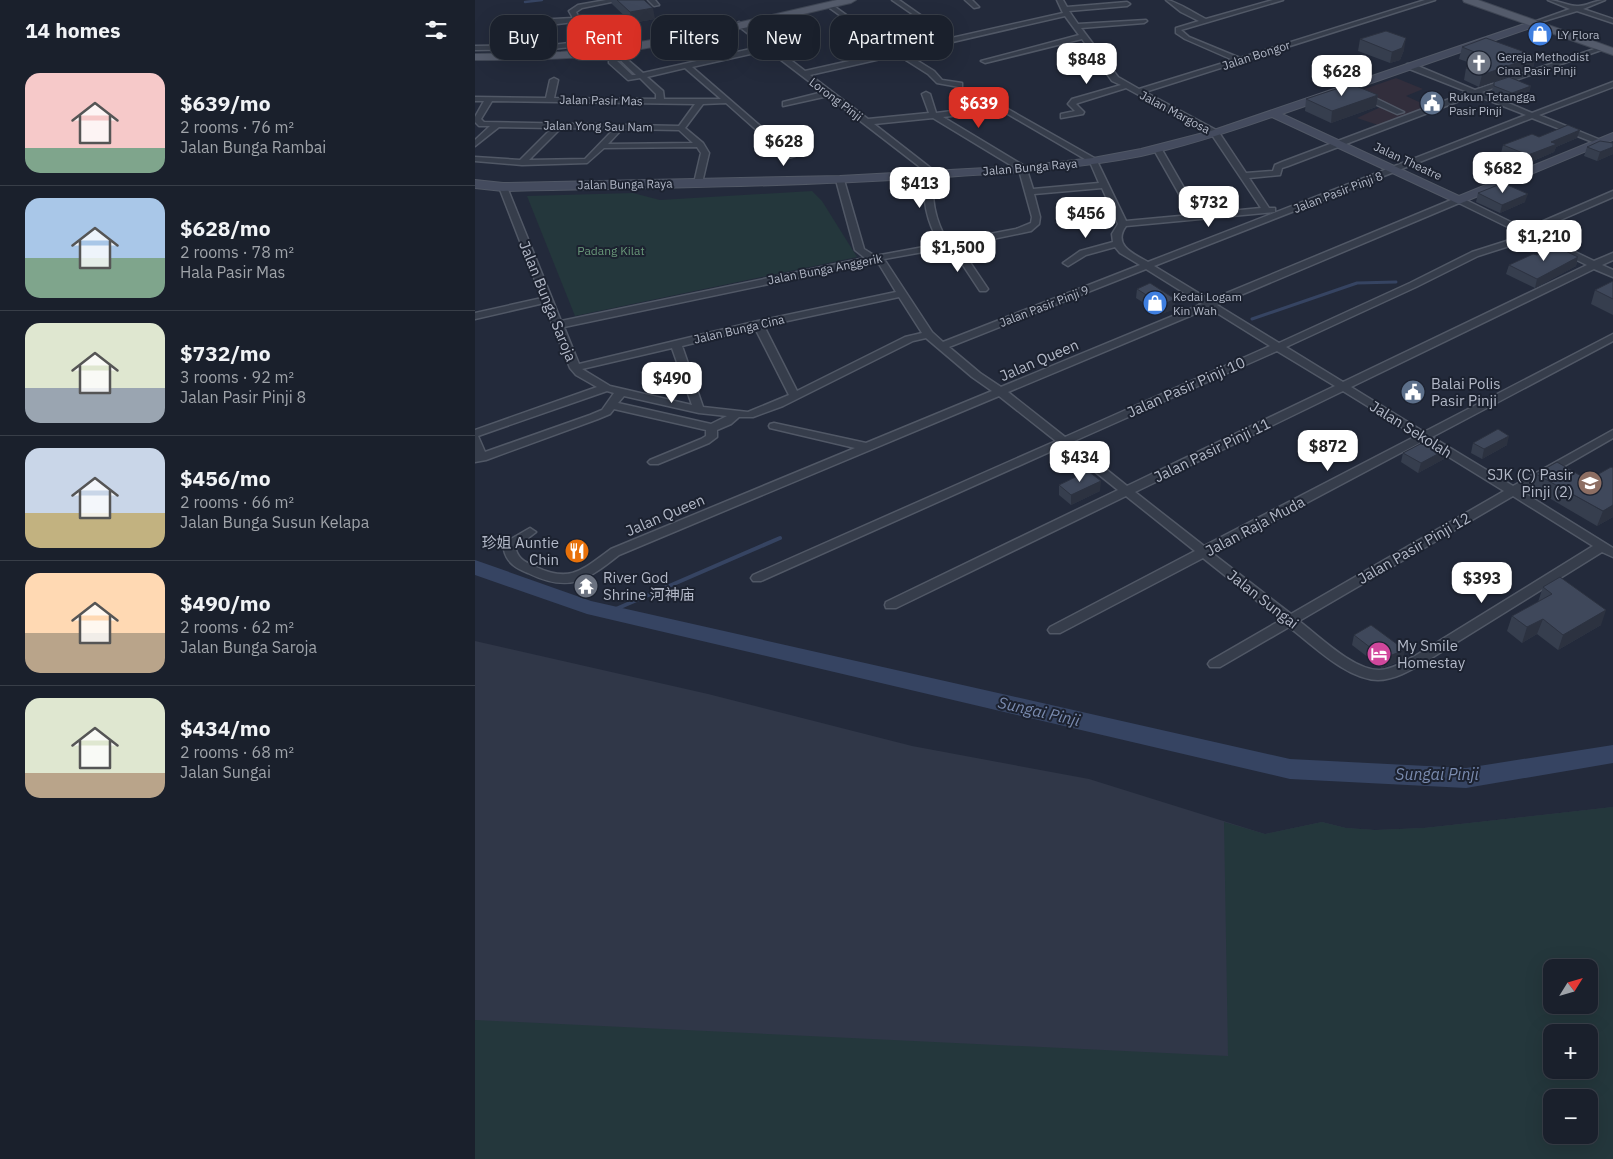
<!DOCTYPE html>
<meta charset="utf-8">
<style>
body{margin:0;font-family:"IBM Plex Sans","Noto Sans SC",sans-serif;background:#272d38;color:#f1f3f6;height:100vh;display:flex;flex-direction:column;font-size:19px;white-space:nowrap}
*{box-sizing:border-box;margin:0}
p{font-size:16px;color:#9fa3a9}
.icon{flex:none;width:28px;height:28px;fill:none;stroke:currentColor;stroke-width:2;stroke-linecap:round;stroke-linejoin:round}
.map{position:relative;flex:1;overflow:hidden}
.details{display:flex;flex-direction:column;background:#1a202c;width:475px}
.details>*{flex:none}
.banner{position:absolute;left:15px;top:15px;width:475px;height:45px;display:flex;gap:10px}
.needle{width:32px;rotate:53deg}
.controls{position:absolute;left:1068px;top:959px;display:grid;gap:10px}
.controls a{display:grid;place-items:center;width:55px;height:55px;border-radius:10px;background:#1a202c;box-shadow:0 5px 20px #0002,0 0 0 1px #383e48;font-size:25px}
.price{position:absolute;translate:-50% -42px;padding:0 11px;border-radius:10px;background:#fff;color:#222;font-size:16px;line-height:32px;filter:drop-shadow(0 1px 2px #0008)}
.price::after{content:'';position:absolute;left:50%;top:30px;width:15px;height:11px;margin-left:-8px;background:inherit;clip-path:polygon(0 0,100% 0,50% 100%)}
.price.on{background:#d93025;color:#fff}
ul{padding:0;list-style:none}
li{display:flex;align-items:center;gap:15px;height:125px;padding:0 25px}
li+li{border-top:1px solid #383e48}
li span{display:grid;place-items:center;flex:none;width:140px;height:100px;border-radius:15px;color:#555}
li>.icon{margin-inline-start:auto}
span .icon{width:60px;height:60px;fill:#fffc;stroke-width:1}
li b{font-size:21px}
h2{display:flex;justify-content:space-between;align-items:center;height:60px;padding:0 25px;font-size:21px}
.chip{padding:0 18px;border-radius:15px;background:#1a202c;box-shadow:0 5px 20px #0002,0 0 0 1px #383e48;font-size:18px;line-height:45px}
.chip.on{background:#d93025;color:#fff}
main{display:flex;flex:1;min-height:0}
.map>svg:first-child{display:block}
.medical{fill:#322e3c}
.airport{fill:#303748;fill-rule:evenodd}
.green{fill:#24373c;fill-rule:evenodd}
.lines{fill:none;stroke-linecap:round;stroke-linejoin:round}
.stream-far2{stroke:#364462;stroke-width:2.5}
.stream-far1{stroke:#364462;stroke-width:3}
.stream{stroke:#364462;stroke-width:4}
.river{fill:#364462;fill-rule:evenodd}
.minor-casing{stroke:#515866;stroke-width:3}
.secondary-casing{stroke:#515866;stroke-width:2}
.primary-casing{stroke:#3f4654;stroke-width:2}
.minor{fill:#363d4b;fill-rule:evenodd}
.secondary{fill:#444b5e;fill-rule:evenodd}
.primary{fill:#545b6b;fill-rule:evenodd}
.wall{fill:#363e4e}
.shaded-wall{fill:#2c3240}
.building{fill:#3f485b;stroke:#2c3240}
.labels{text-anchor:middle;dominant-baseline:central;stroke-width:4;stroke-linejoin:round;paint-order:stroke}
.far-poi-label{font-size:12px;fill:#b2b8c7;stroke:#1c2230;text-anchor:start}
.far-street-label{font-size:12px;fill:#b2b8c7;stroke:#1c2230}
.far-park-label{font-size:12px;fill:#699879;stroke:#1c2230}
.street-label{font-size:15px;fill:#b2b8c7;stroke:#1c2230}
.poi-label{font-size:15px;fill:#b2b8c7;stroke:#1c2230;text-anchor:start}
.water-label{font-size:16px;font-style:italic;fill:#7a8baf;stroke:#1c2230}
</style>
<main>
<section class="details">
<h2>14 homes<svg class="icon" aria-label="filters" viewBox="0 0 24 24"><path d="M4 7h16M4 17h16"/><circle cx="9" cy="7" r="2"/><circle cx="15" cy="17" r="2"/></svg></h2>
<ul>
<li><span style="background:linear-gradient(#f6c9c9 75%,#7fa58c 0)"><svg class="icon" aria-label="home" viewBox="0 0 24 24"><path d="M3 11l9-7 9 7M6 9v11h12V9"/></svg></span><div><b>$639/mo</b><p>2 rooms · 76 m²</p><p>Jalan Bunga Rambai</p></div></li>
<li><span style="background:linear-gradient(#a9c7e8 60%,#7fa58c 0)"><svg class="icon" aria-label="home" viewBox="0 0 24 24"><path d="M3 11l9-7 9 7M6 9v11h12V9"/></svg></span><div><b>$628/mo</b><p>2 rooms · 78 m²</p><p>Hala Pasir Mas</p></div></li>
<li><span style="background:linear-gradient(#dfe7d0 65%,#9aa5b1 0)"><svg class="icon" aria-label="home" viewBox="0 0 24 24"><path d="M3 11l9-7 9 7M6 9v11h12V9"/></svg></span><div><b>$732/mo</b><p>3 rooms · 92 m²</p><p>Jalan Pasir Pinji 8</p></div></li>
<li><span style="background:linear-gradient(#c9d6e8 65%,#c2b280 0)"><svg class="icon" aria-label="home" viewBox="0 0 24 24"><path d="M3 11l9-7 9 7M6 9v11h12V9"/></svg></span><div><b>$456/mo</b><p>2 rooms · 66 m²</p><p>Jalan Bunga Susun Kelapa</p></div></li>
<li><span style="background:linear-gradient(#ffd9b3 60%,#b9a48a 0)"><svg class="icon" aria-label="home" viewBox="0 0 24 24"><path d="M3 11l9-7 9 7M6 9v11h12V9"/></svg></span><div><b>$490/mo</b><p>2 rooms · 62 m²</p><p>Jalan Bunga Saroja</p></div></li>
<li><span style="background:linear-gradient(#dfe7d0 75%,#b9a48a 0)"><svg class="icon" aria-label="home" viewBox="0 0 24 24"><path d="M3 11l9-7 9 7M6 9v11h12V9"/></svg></span><div><b>$434/mo</b><p>2 rooms · 68 m²</p><p>Jalan Sungai</p></div></li>
</ul>
</section>
<div class="map">
<svg width="1138" height="1159" viewBox="0 0 1138 1159">
<rect width="100%" height="100%" fill="#232a3b"/>
<!-- medical -->
<path class="medical" d="M921,78l27,11 -17,7 24,11 -49,19 -24,-8 28,-13 -29,-13z"/>
<!-- airport -->
<path class="airport" d="M0,641l233,53 204,52 177,33 176,55 57,-12 24,6 29,2 49,-2 189,-21v352h-1138zM1076,968h38v37h-38zM1076,1032h38v38h-38zM1076,1098h38v37h-38z"/>
<!-- green -->
<g class="green">
<path d="M337,191l10,10 35,56 -282,59 -48,-120 106,-3 27,7z"/>
<path d="M1138,807v352h-1138v-139l753,36 -4,-234 41,12 57,-12 24,6 29,2 49,-2zM1076,968h38v37h-38zM1114,1032v38h-38v-38zM1076,1098h38v37h-38z"/>
</g>
<g class="lines">
<!-- stream-far2 -->
<path class="stream-far2" d="M50,2l17,-2"/>
<!-- stream-far1 -->
<path class="stream-far1" d="M777,319l105,-36 39,-1"/>
<!-- stream -->
<path class="stream" d="M134,612l171,-74"/>
<!-- river -->
<path class="river" d="M0,560l116,41 699,158 176,9 147,-23v18l-147,25 -176,-9 -703,-165 -112,-39z"/>
<defs>
<g id="minor">
<path d="M131,0h15l-39,8 -6,4 10,20 11,15 -1,1h-4l-3,-3 -37,4 -77,1v-4l77,-1 34,-4 -12,-19 -25,3 -51,1 -3,-2 3,-2 75,-4 -4,-7 9,-6z"/>
<path d="M173,0h7l4,5 -5,1z"/>
<path d="M417,0h7l30,21 -5,1z"/>
<path d="M490,0h7l7,7 -5,1z"/>
<path d="M582,0h6l4,7 60,-5 3,2 -3,2 -58,5 9,13 68,-4 1,1 -3,2 -63,5 37,49 21,12 94,-29 -48,-21 -9,-6v-5l23,-7 -18,-9 -15,-12c8,0 30,14 40,19l67,-19h10l-102,30 8,7 51,21 185,-58h10l-290,92 73,39 28,42 27,-2 2,-6 7,-3 186,-70 -61,-24v-4h6l62,26 125,-43h4v2l-122,43 50,21 81,-31v5l-74,28 74,30v5l-81,-32 -378,148 56,34 246,-102h6l63,31 88,-38v6l-80,35 61,29 19,-8v7l-11,5 11,5v7l-19,-8 -243,118 73,45 189,-98v7l-181,96 81,49 100,-56v8l-92,53 92,57v9l-11,-5 -177,110c-14,8 -31,18 -47,18 -32,-1 -65,-35 -89,-53l-69,40h-10l-2,-3 2,-3 71,-41 -78,-62 -143,75h-10l-2,-3 2,-3 145,-76 -69,-55 -230,112h-10l-1,-3 1,-3 232,-112 -55,-44 -302,135h-8l-2,-3 2,-3 303,-134 -57,-45 -380,159c-33,26 -50,38 -91,18 -12,-5 -21,-10 -24,-23l7,-11 19,-11 6,4 -17,13 -3,5c3,10 11,13 20,17 35,16 46,3 75,-18l244,-101 -85,-20 -1,-2 1,-2 4,-1 92,20 126,-52 -20,-14 -46,-39 -13,3 -130,65 -30,11h-14l-8,7 -14,6v7l-8,6 -51,21h-8l-2,-2 2,-2 51,-21 5,-3v-6l-92,-21 -4,5 -12,5 -112,41 -11,2v-32l122,-43 -21,-12 -6,-7 -26,-65 -69,16v-6l67,-15 -43,-111 1,-2 7,2 54,134 304,-63 -10,-8 -19,-70 4,-3 4,3 20,69 11,7 65,-12c-12,-20 -21,-49 -11,-70l-101,-78 -45,10v-4l40,-10 -55,-42 -76,17 103,89 -7,2 -62,-55 -23,1 -18,24 18,15 6,10 -7,30 -4,3 -4,-3 7,-30 -4,-6 -93,1 -17,15 -65,2 -47,-4v-4l45,3 32,-32 -53,-1 -24,19v-6l15,-14h-11l-4,-4v-5l9,-16h-9v-4l71,1 4,-18 4,-2 4,2 -4,18 102,1v-5l-16,-16 -12,2 -19,-17v-4h6l17,16h4l-25,-24v-2h4l28,24 121,-27 -27,-21 -1,-1 3,-2 32,23 47,-9v2l-43,10 30,23 258,-58zM590,16l14,19 -98,26 4,2 97,-24 30,42 9,4 -49,14 -4,5 7,7 -14,3v4l22,-4 1,-2 -8,-8 2,-1 48,-15 86,47 49,73 -62,6 -38,-66 -4,-2 -4,2 38,67 -65,6 -30,-62 -90,-51c-11,-11 -23,-14 -38,-10l-3,5 3,6 -32,4 -6,-19 -4,-2 -4,2 7,19 -61,6 -58,-44 88,-20 30,19 9,9 22,4h3v-4l-20,-3 -8,-9 -29,-18zM210,68l36,31h-57l-1,-8 -16,-14zM1000,95l51,20 -378,147c-14,-8 -36,-17 -22,-36l149,-14v-4h-6l-20,-30 31,-3 2,-7 6,-2zM17,101l203,3 -16,22 -195,-4 -3,-3zM502,101h8l11,6 -21,2 -2,-6zM520,111l11,2 84,49 9,21 -66,6 -7,-22 -83,-50zM458,118l86,52 13,47 -1,6 -15,6 -68,13c-12,-19 -20,-48 -11,-69l-63,-49zM86,128l53,1 -29,30 -56,1zM147,129l57,1 14,13 -85,1zM627,188l16,36 -6,10 1,8 -33,9 -17,12 5,3 18,-11 29,-8 5,6 20,12 -197,77 -11,-10 -48,-73 67,-12 29,44h6l2,-2 -29,-43 72,-15 8,-7 1,-7 -6,-23zM984,203l61,30 -4,5 -44,14 -62,31 -131,60 -62,-38zM1052,236l60,29 -244,117 -57,-35 130,-60 62,-31 44,-14zM398,262l6,2 17,28 -138,29 -179,43 -15,-37zM671,269l56,35 -201,83 -21,-14 -31,-26zM424,297l23,36 -17,4 -108,54 -33,-65zM734,308l61,38 -205,91 -57,-45zM280,328l34,67 -41,17 -45,-5 -21,-61zM197,348l20,57 -82,-19 -28,-17zM802,351l58,35 -208,100 -55,-44zM132,391l7,2 -12,17 -12,5 -105,37 -7,-16zM868,391l73,45 -212,110 -69,-54zM149,396l75,17 28,3 -16,8 -93,-21zM948,441l81,50 -213,123 -79,-61zM1038,496l80,50 -178,110c-11,5 -23,14 -36,14 -26,0 -60,-34 -80,-49z"/>
<path d="M1073,0c10,0 19,6 29,6 8,1 18,-6 28,-6l-22,9 30,10v4l-36,-12 -46,14v-2l39,-14z"/>
<path d="M352,4h4l40,29 -5,1 -39,-28z"/>
<path d="M884,93h6l39,19 -7,2 -38,-17z"/>
</g>
<path id="secondary" d="M1058,21l5,3 -2,2 -254,88 177,82 154,-63v7l-154,64 -187,-87c-43,15 -86,29 -131,39 -71,14 -144,18 -217,22 -140,9 -281,10 -421,13l-28,-3v-8l28,3 337,-7 183,-10 70,-8 48,-9 70,-18z"/>
<g id="primary">
<path d="M362,0h19l-5,3c-85,19 -171,43 -258,53 -39,4 -79,4 -118,4v-6l86,-2 51,-5 90,-16z"/>
<path d="M988,0h15l135,48v7l-149,-53z"/>
</g>
</defs>
<!-- minor casing -->
<use href="#minor" class="minor-casing"/>
<!-- secondary casing -->
<use href="#secondary" class="secondary-casing"/>
<!-- primary casing -->
<use href="#primary" class="primary-casing"/>
<!-- minor -->
<use href="#minor" class="minor"/>
<!-- secondary -->
<use href="#secondary" class="secondary"/>
<!-- primary -->
<use href="#primary" class="primary"/>
</g>
<!-- wall -->
<g class="wall">
<path d="M136,0h33l11,19 -23,4 -20,-19z"/>
<path d="M885,39l44,11 -4,10 -10,3 -32,-12z"/>
<path d="M987,47l74,9 -3,12 -54,19 -15,-7 2,-12 10,-3 -17,-6z"/>
<path d="M1019,82l35,12 -18,7 -19,-7v-3z"/>
<path d="M831,99l70,8 -45,16 -26,-12z"/>
<path d="M1064,137l38,1 -21,9 -2,5 -28,12 -25,-11 2,-8z"/>
<path d="M1138,143v11l-16,7 -13,-5 3,-9z"/>
<path d="M1003,193l47,9 -25,11 -24,-11z"/>
<path d="M1062,255l41,2 -2,9 -41,22 -29,-14 3,-9z"/>
<path d="M1138,281v34l-22,-11 4,-14z"/>
<path d="M662,289l38,10v10l-14,5 -25,-16z"/>
<path d="M998,443l34,2 -25,14 -11,-6z"/>
<path d="M928,453l41,6 -26,14 -17,-11z"/>
<path d="M1061,474l77,43 -16,9 -65,-38z"/>
<path d="M584,485l41,6 -29,14 -12,-10z"/>
<path d="M1068,587l58,38 -43,25 -21,-16 -15,9 -15,-12 5,-15 26,-14z"/>
<path d="M879,635l49,25 -21,8 -30,-23z"/>
</g>
<!-- shaded-wall -->
<g class="shaded-wall">
<path d="M178,8l2,11 -23,4 -2,-11z"/>
<path d="M931,38l-2,12 -4,10 -10,3 2,-11z"/>
<path d="M1061,56l-3,12 -54,19 3,-12z"/>
<path d="M1056,86l-2,8 -18,7 1,-8z"/>
<path d="M903,95l-2,12 -45,16 1,-12z"/>
<path d="M1105,130l-3,8 -21,9 -2,5 -28,12 2,-9 23,-13z"/>
<path d="M1138,147v7l-16,7 3,-9z"/>
<path d="M1053,194l-3,8 -25,11 2,-8z"/>
<path d="M1103,257l-2,9 -41,22 2,-9z"/>
<path d="M700,299v10l-14,5 1,-9z"/>
<path d="M1034,436l-2,9 -25,14 2,-10z"/>
<path d="M972,449l-3,10 -26,14 3,-10z"/>
<path d="M626,481l-1,10 -29,14v-10z"/>
<path d="M1138,505v12l-16,9 6,-15z"/>
<path d="M1131,610l-5,15 -43,25 5,-15z"/>
<path d="M1068,619l-6,15 -15,9 5,-16z"/>
<path d="M930,650l-2,10 -21,8 2,-10z"/>
</g>
<!-- building -->
<g class="building">
<path d="M142,0h27l9,8 -23,4z"/>
<path d="M911,31l20,7 -4,10 -10,4 -32,-13z"/>
<path d="M1011,38l50,18 -54,19 -16,-7 22,-7 -6,-2 5,-2 -25,-10z"/>
<path d="M1034,77l22,9 -19,7 -18,-7v-4z"/>
<path d="M876,84l27,11 -46,16 -26,-12z"/>
<path d="M1093,125l12,5 -29,12 6,2 -29,11 -25,-10 29,-11 7,3z"/>
<path d="M1125,141l13,2v4l-13,5 -13,-5z"/>
<path d="M1028,183l25,11 -26,11 -24,-12z"/>
<path d="M1080,246l23,11 -41,22 -28,-14 24,-11 4,1z"/>
<path d="M1138,281v18l-18,-9z"/>
<path d="M675,283l25,16 -13,6 -25,-16z"/>
<path d="M1023,429l11,7 -25,13 -11,-6z"/>
<path d="M949,442h10l13,7 -26,14 -18,-10z"/>
<path d="M1082,462l31,18 23,-13 2,1v37l-10,6 -67,-37z"/>
<path d="M613,471l13,10 -30,14 -12,-10z"/>
<path d="M1085,577l46,33 -43,25 -20,-16 -16,8 -15,-11 40,-22 -9,-7z"/>
<path d="M896,625l34,25 -21,8 -30,-23z"/>
</g>
<!-- icons -->
<defs>
<symbol id="shop-disc" viewBox="-11 -11 22 22"><circle r="9.5" fill="#3f7fe0" stroke="#1c2230"/><path d="M-5-2.5h2.3a2.7 3.5 0 0 1 5.4 0H5L5.5 6h-11ZM-1.5-2.5h3a1.5 2.3 0 0 0-3 0Z" fill="#fff"/></symbol>
<symbol id="church-disc" viewBox="-11 -11 22 22"><circle r="9.5" fill="#6b7280" stroke="#1c2230"/><path d="M-1.2-6h2.4v3.5h3.3v2.4h-3.3V6h-2.4V-.1h-3.3v-2.4h3.3Z" fill="#fff"/></symbol>
<symbol id="civic-disc" viewBox="-11 -11 22 22"><circle r="9.5" fill="#5c6f8a" stroke="#1c2230"/><path d="M-.6-6.5H3V-4.5H.6V-3L4-1V1h2V6H-6V1h2V-1L-.6-3ZM-1.2 2.5V6h2.4V2.5Z" fill="#fff"/></symbol>
<symbol id="school-disc" viewBox="-11 -11 22 22"><circle r="9.5" fill="#8d6e63" stroke="#1c2230"/><path d="M0-5L7-2L0 1L-7-2ZM-4 1L0 2.5L4 1V4Q0 6-4 4Z" fill="#fff"/></symbol>
<symbol id="restaurant-disc" viewBox="-11 -11 22 22"><circle r="9.5" fill="#e8710a" stroke="#1c2230"/><path d="M-5-6h1v4h1v-4h1v4h1v-4h1v5L-1.5 .5V6h-2V.5L-5-1ZM5-6V6H3V1.5H1.5Q1.5-4 5-6Z" fill="#fff"/></symbol>
<symbol id="temple-disc" viewBox="-11 -11 22 22"><circle r="9.5" fill="#6b7280" stroke="#1c2230"/><path d="M0-6L5-2H3V0L6.5 2.5H4V6H1.5V3h-3V6H-4V2.5H-6.5L-3 0V-2H-5Z" fill="#fff"/></symbol>
<symbol id="hotel-disc" viewBox="-11 -11 22 22"><circle r="9.5" fill="#d1479c" stroke="#1c2230"/><path d="M-6-4.5h1.5V1H6V5H4.5V3h-9V5H-6ZM-4 0a1.8 1.8 0 1 1 3.6 0ZM.5 0V-2.5h3Q6-2.5 6 0Z" fill="#fff"/></symbol>
</defs>
<g fill-rule="evenodd">
<use href="#shop-disc" x="1051" y="20" width="28" height="28"/>
<use href="#church-disc" x="990" y="49" width="28" height="28"/>
<use href="#civic-disc" x="943" y="89" width="28" height="28"/>
<use href="#shop-disc" x="666" y="289" width="28" height="28"/>
<use href="#civic-disc" x="924" y="378" width="28" height="28"/>
<use href="#school-disc" x="1101" y="469" width="28" height="28"/>
<use href="#restaurant-disc" x="88" y="537" width="28" height="28"/>
<use href="#temple-disc" x="97" y="572" width="28" height="28"/>
<use href="#hotel-disc" x="890" y="640" width="28" height="28"/>
</g>
<g class="labels">
<!-- far-poi labels -->
<g class="far-poi-label">
<text x="1082" y="34">LY Flora</text>
<text x="1022" y="56">Gereja Methodist<tspan x="1022" dy="14">Cina Pasir Pinji</tspan></text>
<text x="974" y="96">Rukun Tetangga<tspan x="974" dy="14">Pasir Pinji</tspan></text>
<text x="698" y="296">Kedai Logam<tspan x="698" dy="14">Kin Wah</tspan></text>
</g>
<!-- far-street labels -->
<g class="far-street-label">
<text transform="translate(781 55) rotate(-18)">Jalan Bongor</text>
<text transform="translate(361 99) rotate(37)">Lorong Pinji</text>
<text transform="translate(126 100) rotate(1)">Jalan Pasir Mas</text>
<text transform="translate(700 112) rotate(28)">Jalan Margosa</text>
<text transform="translate(123 126) rotate(1)">Jalan Yong Sau Nam</text>
<text transform="translate(933 161) rotate(25)">Jalan Theatre</text>
<text transform="translate(555 167) rotate(-5)">Jalan Bunga Raya</text>
<text transform="translate(150 184) rotate(-1)">Jalan Bunga Raya</text>
<text transform="translate(863 192) rotate(-21)">Jalan Pasir Pinji 8</text>
<text transform="translate(350 269) rotate(-11)">Jalan Bunga Anggerik</text>
<text transform="translate(569 306) rotate(-21)">Jalan Pasir Pinji 9</text>
<text transform="translate(264 329) rotate(-13)">Jalan Bunga Cina</text>
</g>
<!-- far-park labels -->
<g class="far-park-label">
<text x="136" y="250">Padang Kilat</text>
</g>
<!-- street labels -->
<g class="street-label">
<text transform="translate(73 301) rotate(68)">Jalan Bunga Saroja</text>
<text transform="translate(564 360) rotate(-23)">Jalan Queen</text>
<text transform="translate(711 387) rotate(-24)">Jalan Pasir Pinji 10</text>
<text transform="translate(936 429) rotate(32)">Jalan Sekolah</text>
<text transform="translate(737 450) rotate(-26)">Jalan Pasir Pinji 11</text>
<text transform="translate(190 515) rotate(-23)">Jalan Queen</text>
<text transform="translate(780 526) rotate(-28)">Jalan Raja Muda</text>
<text transform="translate(939 548) rotate(-30)">Jalan Pasir Pinji 12</text>
<text transform="translate(788 599) rotate(38)">Jalan Sungai</text>
</g>
<!-- poi labels -->
<g class="poi-label">
<text x="956" y="383">Balai Polis<tspan x="956" dy="17">Pasir Pinji</tspan></text>
<text x="1098" y="474" text-anchor="end">SJK (C) Pasir<tspan x="1098" dy="17">Pinji (2)</tspan></text>
<text x="84" y="542" text-anchor="end">珍姐 Auntie<tspan x="84" dy="17">Chin</tspan></text>
<text x="128" y="577">River God<tspan x="128" dy="17">Shrine 河神庙</tspan></text>
<text x="922" y="645">My Smile<tspan x="922" dy="17">Homestay</tspan></text>
</g>
<!-- water labels -->
<g class="water-label">
<text transform="translate(564 711) rotate(13)">Sungai Pinji</text>
<text x="962" y="774">Sungai Pinji</text>
</g>
</g>
</svg>
<div class="controls">
<a><svg class="needle" viewBox="-14 -14 28 28"><path d="M0-13l5 13h-10z" fill="#e53935"/><path d="M0 13l5-13h-10z" fill="#9fa3a9"/></svg></a>
<a>+</a>
<a>−</a>
</div>
<b class="price" style="left:612px;top:85px">$848</b>
<b class="price" style="left:867px;top:97px">$628</b>
<b class="price on" style="left:504px;top:129px">$639</b>
<b class="price" style="left:309px;top:167px">$628</b>
<b class="price" style="left:1028px;top:194px">$682</b>
<b class="price" style="left:445px;top:209px">$413</b>
<b class="price" style="left:734px;top:228px">$732</b>
<b class="price" style="left:611px;top:239px">$456</b>
<b class="price" style="left:1069px;top:262px">$1,210</b>
<b class="price" style="left:483px;top:273px">$1,500</b>
<b class="price" style="left:197px;top:404px">$490</b>
<b class="price" style="left:853px;top:472px">$872</b>
<b class="price" style="left:605px;top:483px">$434</b>
<b class="price" style="left:1007px;top:604px">$393</b>
<div class="banner">
<a class="chip">Buy</a>
<a class="chip on">Rent</a>
<a class="chip">Filters</a>
<a class="chip">New</a>
<a class="chip">Apartment</a>
</div>
</div>
</main>
